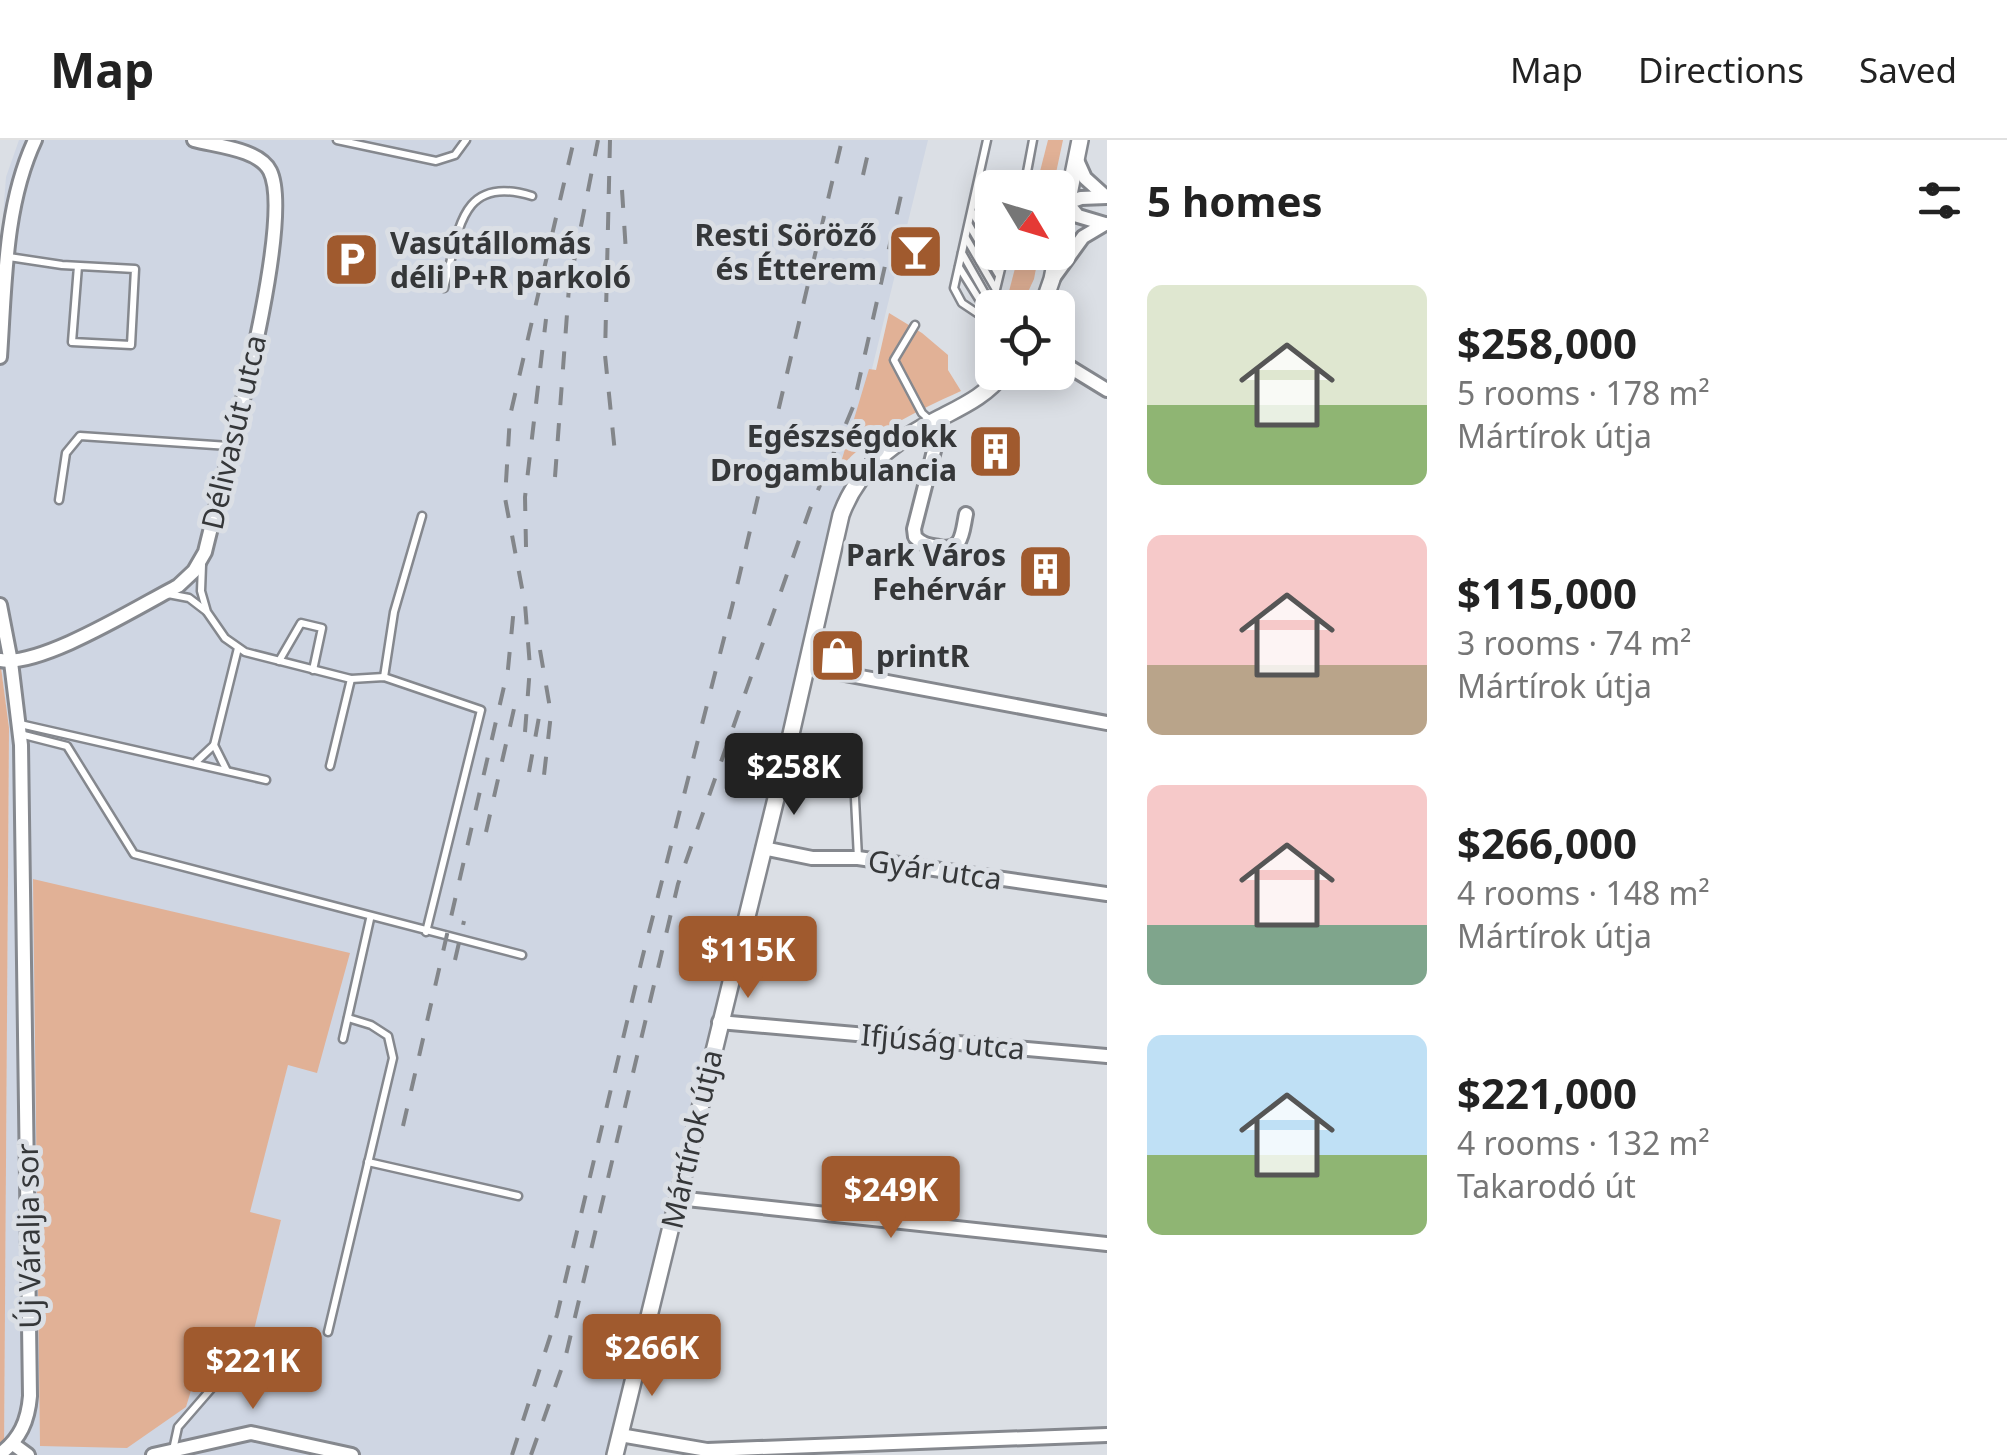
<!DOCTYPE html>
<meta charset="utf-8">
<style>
body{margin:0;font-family:"Noto Sans",sans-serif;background:#f6f6f6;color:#222;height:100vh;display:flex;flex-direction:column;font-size:38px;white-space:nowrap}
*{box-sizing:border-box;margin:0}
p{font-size:32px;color:#767676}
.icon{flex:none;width:55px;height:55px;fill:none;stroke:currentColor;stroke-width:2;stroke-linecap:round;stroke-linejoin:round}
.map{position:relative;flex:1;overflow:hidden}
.side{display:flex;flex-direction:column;background:#fff;width:900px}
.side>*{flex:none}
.needle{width:65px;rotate:128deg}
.buttons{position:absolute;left:975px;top:30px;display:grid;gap:20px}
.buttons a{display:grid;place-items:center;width:100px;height:100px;border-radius:15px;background:#fff;box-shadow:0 5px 25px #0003;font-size:50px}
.price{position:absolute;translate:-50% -85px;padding:0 22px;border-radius:10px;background:#a05a2e;color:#fff;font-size:32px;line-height:65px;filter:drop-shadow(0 2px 5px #0008)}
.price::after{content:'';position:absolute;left:50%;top:60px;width:30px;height:22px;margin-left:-15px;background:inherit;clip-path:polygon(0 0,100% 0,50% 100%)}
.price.current{background:#222;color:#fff}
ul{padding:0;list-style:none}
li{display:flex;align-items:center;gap:30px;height:250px;padding:0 40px}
li span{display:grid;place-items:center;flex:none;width:280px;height:200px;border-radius:15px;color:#555}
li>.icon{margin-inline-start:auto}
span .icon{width:120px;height:120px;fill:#fffc;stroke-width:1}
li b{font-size:42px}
h2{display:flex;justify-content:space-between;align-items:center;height:120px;padding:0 40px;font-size:42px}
header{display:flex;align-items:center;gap:60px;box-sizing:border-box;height:140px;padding:0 50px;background:#fff;border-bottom:2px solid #e0e0e0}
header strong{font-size:48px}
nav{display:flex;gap:55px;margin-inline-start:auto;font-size:35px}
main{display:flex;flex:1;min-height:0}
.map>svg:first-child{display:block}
.built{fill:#cfd6e3;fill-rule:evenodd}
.green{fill:#e1b196}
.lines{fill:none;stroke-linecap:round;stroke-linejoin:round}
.service-casing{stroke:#85888e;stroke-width:11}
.minor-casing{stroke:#85888e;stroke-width:18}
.tertiary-casing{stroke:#85888e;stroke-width:20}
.service{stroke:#fff;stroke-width:6}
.minor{stroke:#fff;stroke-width:12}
.tertiary{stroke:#fff;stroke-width:15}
.rail{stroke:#83868a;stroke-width:4;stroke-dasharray:18 18;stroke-linecap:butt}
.labels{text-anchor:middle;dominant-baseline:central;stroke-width:10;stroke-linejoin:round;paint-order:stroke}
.poi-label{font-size:30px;font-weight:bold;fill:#353739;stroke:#dbdfe5;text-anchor:end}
.street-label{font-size:30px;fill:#353739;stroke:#dbdfe5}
</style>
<header>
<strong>Map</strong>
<nav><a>Map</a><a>Directions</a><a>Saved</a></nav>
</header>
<main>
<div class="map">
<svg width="1107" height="1315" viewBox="0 0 1107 1315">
<rect width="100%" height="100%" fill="#dbdfe5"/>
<!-- built -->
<path class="built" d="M19,0h909l-322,1315h-602l5,-727 -9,-68v-405l6,-78zM34,739l284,193 -30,-8 -39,149 32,7 -42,170 -46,-6 -153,61z"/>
<!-- green -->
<g class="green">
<path d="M1048,0h15l-10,47h-17z"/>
<path d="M1019,113h20l-5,26 -13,28h-12l-2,-8z"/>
<path d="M889,173l33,20 26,22v15l13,21c-46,21 -88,40 -122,78l30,-100 7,1z"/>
<path d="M0,520l9,68 -5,727h-4z"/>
<path d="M33,739l317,74 -33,120 -29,-8 -38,147 31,8 -42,171 -46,-7 -7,23 -59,41 -87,-2z"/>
</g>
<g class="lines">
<defs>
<g id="service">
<path d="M337,0l99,21 19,-6 11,-15"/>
<path d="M987,0l-33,148 8,15 30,20"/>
<path d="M1024,48l9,-48"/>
<path d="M972,72l20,34"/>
<path d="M969,85l29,49"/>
<path d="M966,98l29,50"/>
<path d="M962,113l30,53"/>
<path d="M9,117l53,8 73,4 -4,76 -59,-3 6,-76"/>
<path d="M959,127l33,53"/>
<path d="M444,148c15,-54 14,-115 88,-92"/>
<path d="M992,180v-14l13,-54"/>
<path d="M915,185l-21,35 28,53 9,8"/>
<path d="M59,360l7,-47 14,-17 149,10"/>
<path d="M202,425l-1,26 6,21 18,26 20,14 106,27 33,-2 97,33 -55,222"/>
<path d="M168,454l21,4 17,13"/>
<path d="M279,521l22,-38 21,5 -9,42"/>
<path d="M384,537l10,-65 28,-96"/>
<path d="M20,584l246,56"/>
<path d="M20,594l47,12 67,108 388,101"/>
<path d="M214,605l12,24"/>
<path d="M197,621l17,-16 24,-97"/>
<path d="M330,626l21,-87"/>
<path d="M854,639l4,79"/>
<path d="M343,899l27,-120"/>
<path d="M368,1022l150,34"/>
<path d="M328,1192l65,-274 -5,-22 -17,-11 -23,-7"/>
<path d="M173,1310l5,-23 33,-38"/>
</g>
<g id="minor">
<path d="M1076,18l9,20 20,18"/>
<path d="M1105,84l-27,-8 -11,-13 14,-5 26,-1"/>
<path d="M1054,137l29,-40 22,-13"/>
<path d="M0,217c5,-71 4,-151 35,-217"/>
<path d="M1058,220l49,30"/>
<path d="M931,282l6,17 -23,90 1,8c8,8 13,8 24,10 24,5 23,-14 27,-33"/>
<path d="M0,465l11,57 10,83 9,651c-2,25 -10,43 -30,58"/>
<path d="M0,520c40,8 139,-54 178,-74l16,-15 11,-19c16,-69 91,-329 65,-381 -11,-22 -54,-25 -76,-31"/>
<path d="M807,527l300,56"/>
<path d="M763,708l49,10h46l249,36"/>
<path d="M719,882l388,34"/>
<path d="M677,1058l430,46"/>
<path d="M620,1295l87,15 400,-15"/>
<path d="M13,1304l15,11"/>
<path d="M153,1315l98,-22 101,22"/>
</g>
<g id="tertiary">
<path d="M1042,168l10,-29 28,-139"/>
<path d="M615,1315l166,-677 60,-263c18,-49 54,-74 99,-97 25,-13 47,-23 64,-46"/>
</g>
</defs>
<!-- service casing -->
<use href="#service" class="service-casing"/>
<!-- minor casing -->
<use href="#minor" class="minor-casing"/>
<!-- tertiary casing -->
<use href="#tertiary" class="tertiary-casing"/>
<!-- service -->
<use href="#service" class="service"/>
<!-- minor -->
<use href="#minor" class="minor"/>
<!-- tertiary -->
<use href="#tertiary" class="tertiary"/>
<!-- rail -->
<g class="rail">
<path d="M610,0l-5,215 10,98"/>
<path d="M863,35l8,-35"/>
<path d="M622,50l5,78"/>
<path d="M555,337l14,-190 29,-147"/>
<path d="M526,407l-1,-50 21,-178"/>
<path d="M540,510l11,64 -7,61"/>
<path d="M525,592l5,-65 -5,-63 -20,-106 5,-82 64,-276"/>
<path d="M529,632l10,-55"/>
<path d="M486,692l30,-132"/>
<path d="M455,820l9,-39"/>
<path d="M403,986l105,-457 6,-62"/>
<path d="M512,1315l45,-140 85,-356 90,-352 110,-467"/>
<path d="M531,1315l34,-96 113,-475 132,-375 43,-102 51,-225"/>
</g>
</g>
<!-- icons -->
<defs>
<symbol id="bar-square" viewBox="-11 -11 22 22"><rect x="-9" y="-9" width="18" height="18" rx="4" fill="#a05a2e" stroke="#dbdfe5"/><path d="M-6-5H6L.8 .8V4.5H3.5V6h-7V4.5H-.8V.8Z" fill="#fff"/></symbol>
<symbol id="parking-square" viewBox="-11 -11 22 22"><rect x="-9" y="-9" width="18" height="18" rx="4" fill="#a05a2e" stroke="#dbdfe5"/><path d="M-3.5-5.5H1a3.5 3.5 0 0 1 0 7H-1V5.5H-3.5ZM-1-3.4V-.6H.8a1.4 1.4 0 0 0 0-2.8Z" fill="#fff"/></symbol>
<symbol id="building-square" viewBox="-11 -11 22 22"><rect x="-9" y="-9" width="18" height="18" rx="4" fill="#a05a2e" stroke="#dbdfe5"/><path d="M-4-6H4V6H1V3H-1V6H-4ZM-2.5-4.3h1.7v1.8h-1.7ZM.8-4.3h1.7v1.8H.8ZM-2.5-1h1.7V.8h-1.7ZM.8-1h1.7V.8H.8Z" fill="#fff"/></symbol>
<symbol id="shop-square" viewBox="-11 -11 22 22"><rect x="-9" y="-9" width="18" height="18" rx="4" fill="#a05a2e" stroke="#dbdfe5"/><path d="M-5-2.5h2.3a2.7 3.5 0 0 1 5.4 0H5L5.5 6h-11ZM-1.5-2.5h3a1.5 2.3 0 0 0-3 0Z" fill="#fff"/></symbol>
</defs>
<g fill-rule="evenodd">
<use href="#bar-square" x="884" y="80" width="63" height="63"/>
<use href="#parking-square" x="320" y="88" width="63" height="63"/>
<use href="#building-square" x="964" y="280" width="63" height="63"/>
<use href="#building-square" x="1014" y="400" width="63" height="63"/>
<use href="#shop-square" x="806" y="484" width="63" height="63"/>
</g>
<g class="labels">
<!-- poi labels -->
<g class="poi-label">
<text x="877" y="94">Resti Söröző<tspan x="877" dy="34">és Étterem</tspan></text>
<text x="390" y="102" text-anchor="start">Vasútállomás<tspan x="390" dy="34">déli P+R parkoló</tspan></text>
<text x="957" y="295">Egészségdokk<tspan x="957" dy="34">Drogambulancia</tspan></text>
<text x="1006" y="414">Park Város<tspan x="1006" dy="34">Fehérvár</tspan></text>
<text x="876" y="515" text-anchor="start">printR</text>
</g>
<!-- street labels -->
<g class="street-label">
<text transform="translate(233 292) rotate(-77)">Délivasút utca</text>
<text transform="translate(935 729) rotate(8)">Gyár utca</text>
<text transform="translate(943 901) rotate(5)">Ifjúság utca</text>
<text transform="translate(691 999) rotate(-77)">Mártírok útja</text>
<text transform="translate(28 1096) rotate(-91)">Új Váralja sor</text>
</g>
</g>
</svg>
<div class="buttons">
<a><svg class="needle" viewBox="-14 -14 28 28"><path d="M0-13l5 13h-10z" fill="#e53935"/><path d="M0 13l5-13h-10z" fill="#767676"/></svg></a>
<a><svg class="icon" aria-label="locate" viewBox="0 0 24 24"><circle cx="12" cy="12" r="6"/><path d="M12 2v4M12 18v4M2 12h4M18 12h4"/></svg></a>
</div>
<b class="price current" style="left:794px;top:678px">$258K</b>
<b class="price" style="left:748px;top:861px">$115K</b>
<b class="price" style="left:891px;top:1101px">$249K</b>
<b class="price" style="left:652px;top:1259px">$266K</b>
<b class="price" style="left:253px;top:1272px">$221K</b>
</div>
<section class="side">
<h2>5 homes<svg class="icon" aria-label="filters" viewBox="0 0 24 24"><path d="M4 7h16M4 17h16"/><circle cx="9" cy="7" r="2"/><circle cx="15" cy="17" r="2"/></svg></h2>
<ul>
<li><span style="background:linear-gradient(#dfe7d0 60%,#8fb573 0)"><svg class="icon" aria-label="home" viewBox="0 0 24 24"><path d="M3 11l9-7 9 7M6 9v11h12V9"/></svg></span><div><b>$258,000</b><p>5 rooms · 178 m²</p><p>Mártírok útja</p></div></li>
<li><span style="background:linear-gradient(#f6c9c9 65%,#b9a48a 0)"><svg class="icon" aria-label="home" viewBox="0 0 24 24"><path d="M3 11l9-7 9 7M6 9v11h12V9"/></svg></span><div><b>$115,000</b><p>3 rooms · 74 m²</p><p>Mártírok útja</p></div></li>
<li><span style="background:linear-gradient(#f6c9c9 70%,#7fa58c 0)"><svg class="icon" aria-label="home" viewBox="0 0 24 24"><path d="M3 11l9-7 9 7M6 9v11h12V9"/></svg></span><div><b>$266,000</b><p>4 rooms · 148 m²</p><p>Mártírok útja</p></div></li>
<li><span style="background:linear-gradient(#bfe0f5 60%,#8fb573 0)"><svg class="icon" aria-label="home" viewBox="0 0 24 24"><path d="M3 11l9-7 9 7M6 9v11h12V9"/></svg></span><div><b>$221,000</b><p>4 rooms · 132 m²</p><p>Takarodó út</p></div></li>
</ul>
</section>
</main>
